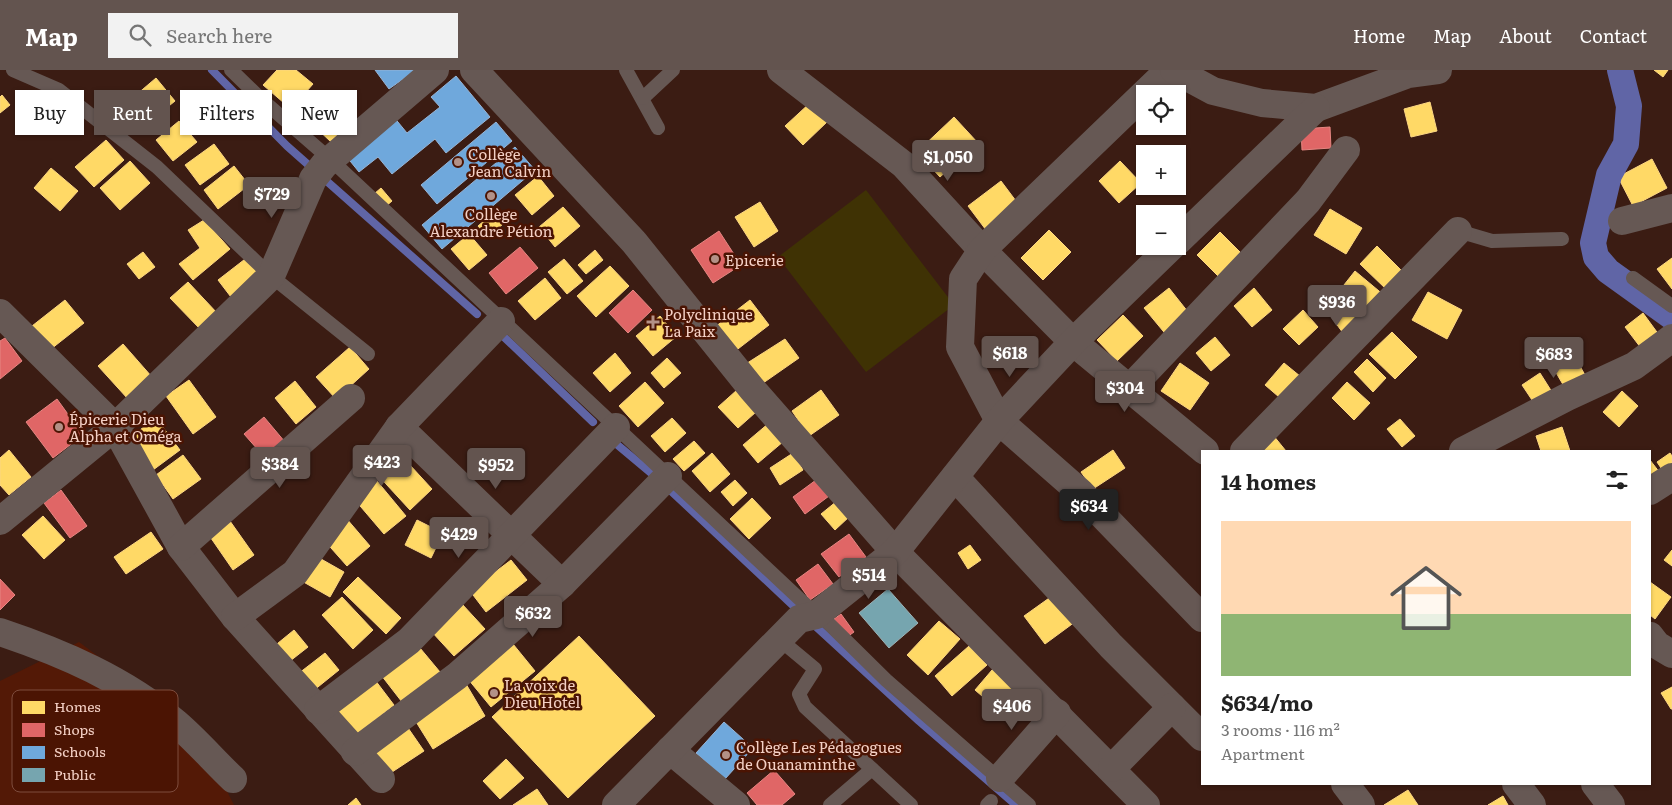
<!DOCTYPE html>
<meta charset="utf-8">
<style>
body{margin:0;font-family:Literata,serif;background:#f2f2f2;color:#222;height:100vh;display:flex;flex-direction:column;font-size:19px;white-space:nowrap}
*{box-sizing:border-box;margin:0}
p{font-size:16px;color:#767676}
.icon{flex:none;width:28px;height:28px;fill:none;stroke:currentColor;stroke-width:2;stroke-linecap:round;stroke-linejoin:round}
.map{position:relative;flex:1;overflow:hidden}
.drawer{position:absolute;left:1201px;top:380px;width:450px;height:335px;display:flex;flex-direction:column;background:#fff;border-radius:0px;box-shadow:0 1px 4px #0004}
.drawer>*{flex:none}
.guide{position:absolute;left:15px;top:20px;width:475px;height:45px;display:flex;gap:10px}
.controls{position:absolute;left:1136px;top:15px;display:grid;gap:10px}
.controls a{display:grid;place-items:center;width:50px;height:50px;border-radius:0px;background:#fff;box-shadow:0 1px 4px #0004;font-size:25px}
.price{position:absolute;translate:-50% -42px;padding:0 11px;border-radius:5px;background:#63544f;color:#fff;font-size:16px;line-height:32px;filter:drop-shadow(0 1px 2px #0008)}
.price::after{content:'';position:absolute;left:50%;top:30px;width:15px;height:11px;margin-left:-8px;background:inherit;clip-path:polygon(0 0,100% 0,50% 100%)}
.price.current{background:#222;color:#fff}
ul{padding:0;list-style:none}
li{display:grid;align-content:center;gap:10px;height:265px;padding:0 20px}
li+li{border-top:1px solid #e0e0e0}
li span{display:grid;place-items:center;height:155px;border-radius:0px;color:#555}
li>.icon{margin-inline-start:auto}
span .icon{width:90px;height:90px;fill:#fffc;stroke-width:1}
li b{font-size:21px}
h2{display:flex;justify-content:space-between;align-items:center;height:60px;padding:0 20px;font-size:21px}
.chip{padding:0 18px;border-radius:0px;background:#fff;box-shadow:0 1px 4px #0004;font-size:18px;line-height:45px}
.chip.current{background:#63544f;color:#fff}
header{display:flex;align-items:center;gap:30px;box-sizing:border-box;height:70px;padding:0 25px;background:#63544f;color:#fff}
header strong{font-size:24px}
nav{display:flex;gap:28px;margin-inline-start:auto;font-size:18px}
.search{width:350px;height:45px;background:#f2f2f2;display:flex;align-items:center;gap:12px;box-sizing:border-box;padding:0 18px;border-radius:0px;color:#767676;font-size:19px}
.map>svg:first-child{display:block}
.built{fill:#531906}
.green{fill:#3f3204}
.homes{fill:#ffd966;stroke:#fcd682}
.shops{fill:#e06666;stroke:#e68682}
.schools{fill:#6fa8dc;stroke:#97b4d5}
.public{fill:#76a5af;stroke:#9cb2b6}
.lines{fill:none;stroke-linecap:round;stroke-linejoin:round}
.stream{stroke:#6065a6;stroke-width:8}
.canal{stroke:#6065a6;stroke-width:26}
.service{stroke:#665854;stroke-width:14}
.minor{stroke:#665854;stroke-width:28}
.poi-dot{fill:#b39187;stroke:#4b1403;stroke-width:2}
.labels{text-anchor:middle;dominant-baseline:central;stroke-width:5;stroke-linejoin:round;paint-order:stroke}
.poi-label{font-size:15px;fill:#f4d0c5;stroke:#4b1403;text-anchor:start}
.key{fill:#4b1403;stroke:#7e4c3d;stroke-width:1}
.key-label{font-size:14px;fill:#f4d0c5}
</style>
<header>
<strong>Map</strong>
<div class="search"><svg class="icon" aria-label="search" viewBox="0 0 24 24"><circle cx="10" cy="10" r="6"/><path d="M15 15l6 6"/></svg>Search here</div>
<nav><a>Home</a><a>Map</a><a>About</a><a>Contact</a></nav>
</header>
<div class="map">
<svg width="1672" height="735" viewBox="0 0 1672 735">
<rect width="100%" height="100%" fill="#3b1c13"/>
<!-- built -->
<path class="built" d="M79,572l117,88 38,75h-234v-124z"/>
<!-- green -->
<path class="green" d="M866,120l88,115 -88,67 -88,-115z"/>
<!-- homes -->
<g class="homes">
<path d="M277,0h19l17,14 -22,25 -28,-24z"/>
<path d="M1654,0h14l-5,7z"/>
<path d="M156,8l19,23 -27,22 -19,-22z"/>
<path d="M2,25l8,10 -10,8v-16z"/>
<path d="M811,32l17,19 -25,24 -18,-19z"/>
<path d="M1430,32l7,29 -26,6 -7,-28z"/>
<path d="M330,35l19,17 -18,20 -19,-18z"/>
<path d="M954,47l24,26 -38,34 -23,-25z"/>
<path d="M179,51l18,21 -24,19 -17,-21z"/>
<path d="M106,70l18,20 -30,27 -19,-20z"/>
<path d="M214,74l15,20 -29,21 -15,-20z"/>
<path d="M1652,89l15,29 -34,18 -15,-29z"/>
<path d="M130,91l20,22 -30,27 -20,-22z"/>
<path d="M1120,91l21,22 -22,20 -20,-22z"/>
<path d="M234,96l15,19 -31,24 -14,-19z"/>
<path d="M51,98l27,23 -18,20 -26,-23z"/>
<path d="M538,106l16,20 -22,19 -17,-20z"/>
<path d="M1001,111l18,24 -33,25 -18,-24z"/>
<path d="M381,118l11,13 -7,6 -11,-13z"/>
<path d="M760,132l18,29 -24,16 -19,-30z"/>
<path d="M563,137l17,19 -25,21 -16,-20z"/>
<path d="M1330,139l32,19 -16,26 -32,-19z"/>
<path d="M493,143l10,11 -16,14 -9,-12z"/>
<path d="M204,150l26,29 -37,31 -14,-16 21,-16 -12,-18z"/>
<path d="M1049,160l22,22 -28,28 -22,-22z"/>
<path d="M1220,162l28,28 -23,23 -28,-28z"/>
<path d="M469,164l18,21 -18,15 -18,-21z"/>
<path d="M1377,176l27,27 -17,17 -27,-26z"/>
<path d="M595,180l8,10 -17,14 -8,-9z"/>
<path d="M143,182l12,15 -16,12 -12,-15z"/>
<path d="M249,186l16,20 -31,25 -16,-21z"/>
<path d="M1672,188v31l-15,-20z"/>
<path d="M564,189l19,22 -16,13 -19,-22z"/>
<path d="M610,196l19,20 -33,31 -19,-21z"/>
<path d="M1355,201l30,25 -15,18 -30,-24z"/>
<path d="M545,208l16,20 -26,22 -17,-19z"/>
<path d="M188,212l30,32 -17,16 -31,-32z"/>
<path d="M1169,218l23,29 -24,20 -24,-29z"/>
<path d="M1254,218l18,22 -20,17 -18,-21z"/>
<path d="M1428,222l34,18 -15,29 -35,-19z"/>
<path d="M1348,229l17,23 -19,15 -17,-23z"/>
<path d="M65,230l19,23 -33,26 -19,-23z"/>
<path d="M750,230l19,25 -35,27 -19,-25z"/>
<path d="M1303,240l15,17 -19,18 -16,-16z"/>
<path d="M1643,243l19,26 -18,13 -19,-25z"/>
<path d="M1123,245l20,21 -26,25 -20,-21z"/>
<path d="M660,246l17,20 -24,20 -17,-20z"/>
<path d="M1392,262l25,25 -22,22 -26,-25z"/>
<path d="M1215,267l15,18 -19,16 -15,-18z"/>
<path d="M785,269l14,19 -43,30 -15,-21z"/>
<path d="M123,274l29,33 -24,22 -30,-33z"/>
<path d="M350,277l19,22 -33,30 -20,-22z"/>
<path d="M1572,282l13,23 -20,13 -14,-24z"/>
<path d="M615,283l16,20 -21,19 -17,-19z"/>
<path d="M667,288l14,15 -17,15 -13,-15z"/>
<path d="M1367,289l19,19 -13,14 -19,-20z"/>
<path d="M1180,293l29,20 -19,27 -29,-19z"/>
<path d="M1284,293l22,18 -20,22 -21,-18z"/>
<path d="M1540,303l12,19 -18,11 -12,-18z"/>
<path d="M189,310l27,37 -23,17 -27,-38z"/>
<path d="M295,311l21,26 -20,17 -21,-26z"/>
<path d="M645,312l19,21 -26,24 -19,-21z"/>
<path d="M1347,312l23,21 -16,17 -22,-22z"/>
<path d="M737,320l19,22 -18,16 -20,-21z"/>
<path d="M821,320l18,25 -30,21 -17,-25z"/>
<path d="M1622,321l16,15 -19,21 -16,-15z"/>
<path d="M156,348l24,32 -27,20 -24,-32z"/>
<path d="M672,348l14,15 -21,19 -14,-16z"/>
<path d="M1400,349l15,17 -13,11 -15,-18z"/>
<path d="M769,353l15,18 -26,22 -15,-18z"/>
<path d="M1562,357l8,24h-29l-5,-15z"/>
<path d="M1273,365l13,16h-33z"/>
<path d="M694,371l11,12 -21,18 -11,-12z"/>
<path d="M9,380l22,27 -22,18 -9,-10v-27z"/>
<path d="M1113,380l12,18 -32,21 -12,-17z"/>
<path d="M398,382l34,37 -22,21 -35,-38z"/>
<path d="M712,383l18,21 -20,18 -18,-21z"/>
<path d="M793,383l10,17 -23,15 -10,-17z"/>
<path d="M1670,383l2,3v18l-5,3 -10,-15z"/>
<path d="M183,385l18,24 -28,20 -17,-24z"/>
<path d="M1650,390l13,17 -13,10z"/>
<path d="M735,410l12,13 -14,13 -12,-14z"/>
<path d="M377,411l29,35 -22,18 -29,-34z"/>
<path d="M752,428l19,20 -22,21 -19,-20z"/>
<path d="M837,431l13,15 -15,14 -14,-16z"/>
<path d="M225,444l29,41 -21,15 -29,-42z"/>
<path d="M43,446l22,24 -21,19 -22,-24z"/>
<path d="M346,448l24,28 -23,20 -24,-27z"/>
<path d="M417,450l26,13 -12,25 -26,-13z"/>
<path d="M151,462l12,17 -37,25 -12,-17z"/>
<path d="M970,475l11,15 -13,9 -10,-16z"/>
<path d="M1672,480v16l-8,-6z"/>
<path d="M314,485l30,17 -14,25 -30,-17z"/>
<path d="M511,490l16,20 -41,32 -16,-21z"/>
<path d="M358,507l43,41 -15,16 -43,-42z"/>
<path d="M1650,512l21,15 -16,22 -5,-4z"/>
<path d="M1059,521l20,28 -34,25 -21,-28z"/>
<path d="M342,527l31,33 -20,19 -31,-34z"/>
<path d="M462,534l23,25 -31,27 -23,-25z"/>
<path d="M939,551l21,18 -32,36 -21,-20z"/>
<path d="M294,560l14,17 -23,18 -13,-17z"/>
<path d="M579,566l76,80 -87,82 -76,-81z"/>
<path d="M415,572l25,30 -38,30 -24,-31z"/>
<path d="M513,574l22,27 -44,36 -23,-28z"/>
<path d="M969,576l18,19 -35,31 -17,-20z"/>
<path d="M325,583l14,17 -31,25 -14,-18z"/>
<path d="M998,593l21,18 -23,27 -21,-18z"/>
<path d="M372,606l22,29 -42,33 -23,-29z"/>
<path d="M466,614l19,32 -52,33 -20,-32z"/>
<path d="M1672,617v22h-1l-10,-16z"/>
<path d="M406,655l18,26 -41,27 -17,-26z"/>
<path d="M506,689l18,19 -24,21 -17,-18z"/>
<path d="M537,719l11,16h-35z"/>
<path d="M1408,720l10,15h-34z"/>
<path d="M1503,726l5,9h-20z"/>
<path d="M356,728l5,7h-13z"/>
</g>
<!-- shops -->
<g class="shops">
<path d="M1330,57l1,21 -29,2 -1,-21z"/>
<path d="M719,161l22,34 -28,18 -22,-33z"/>
<path d="M520,177l18,21 -32,26 -17,-21z"/>
<path d="M633,220l19,20 -24,23 -19,-20z"/>
<path d="M5,268l17,23 -22,18v-38z"/>
<path d="M57,329l26,36 -30,23 -27,-36z"/>
<path d="M264,347l21,25 -19,17 -22,-25z"/>
<path d="M816,410l13,16 -24,18 -12,-17z"/>
<path d="M61,420l26,36 -17,12 -26,-35z"/>
<path d="M849,464l17,23 -27,20 -18,-23z"/>
<path d="M818,494l15,20 -23,16 -14,-20z"/>
<path d="M0,509l15,16 -15,15z"/>
<path d="M841,544l13,18 -7,5 -13,-18z"/>
<path d="M774,700l21,24 -13,11h-25l-10,-12z"/>
</g>
<!-- schools -->
<g class="schools">
<path d="M375,0h41l-27,19z"/>
<path d="M456,6l34,41 -44,36 -11,-14 -43,35 -14,-17 -19,15 -13,-16 47,-40 14,17 33,-26 -9,-10z"/>
<path d="M496,52l16,19 -75,63 -16,-19z"/>
<path d="M515,77l20,23 -93,79 -20,-24z"/>
<path d="M724,652l29,26 -28,31 -29,-26z"/>
</g>
<!-- public -->
<path class="public" d="M888,519l30,34 -29,25 -30,-35z"/>
<g class="lines">
<!-- stream -->
<g class="stream">
<path d="M212,0l75,76 190,168"/>
<path d="M503,266l90,86"/>
<path d="M614,372l37,31"/>
<path d="M669,419l131,123"/>
<path d="M811,552l108,99 97,84"/>
</g>
<!-- canal -->
<path class="canal" d="M1620,0l9,36 -3,38 -17,31 -16,68 3,14 12,14 64,46"/>
<!-- service -->
<g class="service">
<path d="M13,0l46,20 98,77 114,109 97,78"/>
<path d="M231,0l30,29 70,61 475,445 12,8 68,67 143,125"/>
<path d="M626,0l32,58"/>
<path d="M643,28l30,-28"/>
<path d="M1458,161l34,10 70,-2"/>
<path d="M1633,208l39,28"/>
<path d="M779,569l36,30 -16,25 6,13 106,98"/>
<path d="M830,735l42,-36"/>
<path d="M987,735l4,-4"/>
</g>
<!-- minor -->
<g class="minor">
<path d="M474,0l160,172 118,147 143,163 251,253"/>
<path d="M781,0l123,95 78,85 91,92 132,109"/>
<path d="M1169,0l-187,180 -19,29 -3,68 39,74 81,71 122,126"/>
<path d="M1174,0l39,21 49,12 54,5 92,-34 30,-4"/>
<path d="M1622,151l50,-13"/>
<path d="M1178,171l138,-133"/>
<path d="M0,243l115,114 66,120 54,70 146,162"/>
<path d="M1129,319l179,-188 38,-51"/>
<path d="M399,357l163,157"/>
<path d="M1244,381l214,-220"/>
<path d="M1463,381l104,-54 67,-31 38,-28"/>
<path d="M955,407l156,169 91,91"/>
<path d="M1650,421l22,-14"/>
<path d="M0,451l115,-94 156,-151 42,-97 11,-14 111,-95"/>
<path d="M181,477l170,-149"/>
<path d="M235,547l60,-44 104,-146 102,-106"/>
<path d="M0,562c63,21 125,48 176,91 20,17 38,38 57,56"/>
<path d="M1650,566l7,9 15,9"/>
<path d="M318,640l91,-69 207,-214"/>
<path d="M670,680l66,55"/>
<path d="M355,682l102,-76 105,-92 106,-108"/>
<path d="M1112,698l60,-61"/>
<path d="M1000,708l57,-65"/>
<path d="M1345,714l16,21"/>
<path d="M1516,714l16,21"/>
<path d="M1595,714l16,21"/>
<path d="M616,735l183,-186 17,-4 79,-63 104,-131 74,-79 99,-96"/>
</g>
</g>
<!-- markers -->
<g class="poi-dot">
<circle cx="458" cy="92" r="5"/>
<circle cx="491" cy="126" r="5"/>
<circle cx="715" cy="189" r="5"/>
<path d="M650.5 244.5h5v5h5v5h-5v5h-5v-5h-5v-5h5z"/>
<circle cx="59" cy="357" r="5"/>
<circle cx="494" cy="623" r="5"/>
<circle cx="726" cy="685" r="5"/>
</g>
<g class="labels">
<!-- poi labels -->
<g class="poi-label">
<text x="468" y="83">Collège<tspan x="468" dy="17">Jean Calvin</tspan></text>
<text x="491" y="143" text-anchor="middle">Collège<tspan x="491" dy="17">Alexandre Pétion</tspan></text>
<text x="725" y="189">Epicerie</text>
<text x="664" y="243">Polyclinique<tspan x="664" dy="17">La Paix</tspan></text>
<text x="69" y="348">Épicerie Dieu<tspan x="69" dy="17">Alpha et Oméga</tspan></text>
<text x="504" y="614">La voix de<tspan x="504" dy="17">Dieu Hotel</tspan></text>
<text x="736" y="676">Collège Les Pédagogues<tspan x="736" dy="17">de Ouanaminthe</tspan></text>
</g>
</g>
<!-- legend -->
<rect x="12" y="620" width="166" height="102" rx="8" class="key"/>
<rect x="22" y="631" width="23" height="13" fill="#ffd966"/>
<rect x="22" y="653" width="23" height="14" fill="#e06666"/>
<rect x="22" y="676" width="23" height="13" fill="#6fa8dc"/>
<rect x="22" y="698" width="23" height="14" fill="#76a5af"/>
<g class="key-label">
<text x="54" y="642">Homes</text>
<text x="54" y="665">Shops</text>
<text x="54" y="687">Schools</text>
<text x="54" y="710">Public</text>
</g>
</svg>
<div class="controls">
<a><svg class="icon" aria-label="locate" viewBox="0 0 24 24"><circle cx="12" cy="12" r="6"/><path d="M12 2v4M12 18v4M2 12h4M18 12h4"/></svg></a>
<a>+</a>
<a>−</a>
</div>
<b class="price" style="left:948px;top:112px">$1,050</b>
<b class="price" style="left:272px;top:149px">$729</b>
<b class="price" style="left:1337px;top:257px">$936</b>
<b class="price" style="left:1010px;top:308px">$618</b>
<b class="price" style="left:1554px;top:309px">$683</b>
<b class="price" style="left:1125px;top:343px">$304</b>
<b class="price" style="left:382px;top:417px">$423</b>
<b class="price" style="left:280px;top:419px">$384</b>
<b class="price" style="left:496px;top:420px">$952</b>
<b class="price current" style="left:1089px;top:461px">$634</b>
<b class="price" style="left:459px;top:489px">$429</b>
<b class="price" style="left:869px;top:530px">$514</b>
<b class="price" style="left:533px;top:568px">$632</b>
<b class="price" style="left:1012px;top:661px">$406</b>
<div class="guide">
<a class="chip">Buy</a>
<a class="chip current">Rent</a>
<a class="chip">Filters</a>
<a class="chip">New</a>
</div>
<section class="drawer">
<h2>14 homes<svg class="icon" aria-label="filters" viewBox="0 0 24 24"><path d="M4 7h16M4 17h16"/><circle cx="9" cy="7" r="2"/><circle cx="15" cy="17" r="2"/></svg></h2>
<ul>
<li><span style="background:linear-gradient(#ffd9b3 60%,#8fb573 0)"><svg class="icon" aria-label="home" viewBox="0 0 24 24"><path d="M3 11l9-7 9 7M6 9v11h12V9"/></svg></span><div><b>$634/mo</b><p>3 rooms · 116 m²</p><p>Apartment</p></div></li>
</ul>
</section>
</div>
